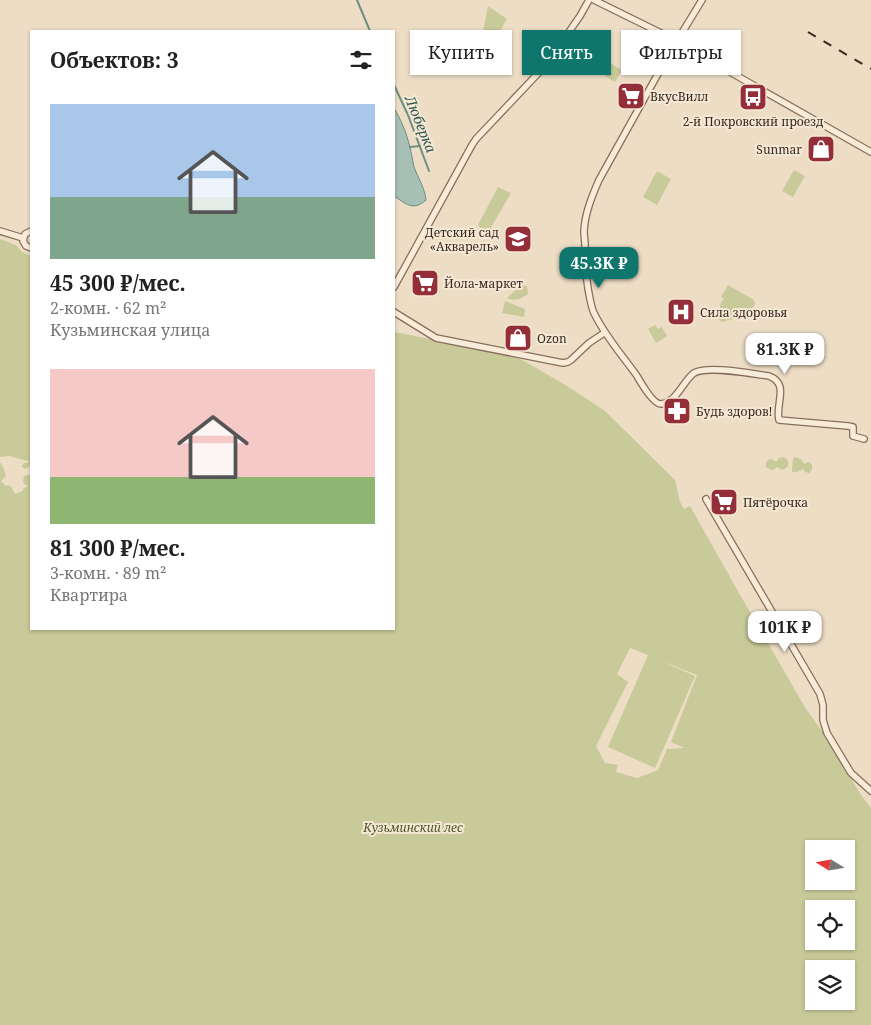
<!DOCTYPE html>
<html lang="ru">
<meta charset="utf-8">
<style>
body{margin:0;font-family:"Noto Serif",serif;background:#f2f2f2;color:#222;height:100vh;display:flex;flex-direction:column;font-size:19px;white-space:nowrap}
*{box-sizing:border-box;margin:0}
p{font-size:16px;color:#767676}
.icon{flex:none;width:28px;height:28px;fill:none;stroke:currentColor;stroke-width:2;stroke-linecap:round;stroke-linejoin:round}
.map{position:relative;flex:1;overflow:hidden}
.sheet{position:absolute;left:30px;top:30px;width:365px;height:600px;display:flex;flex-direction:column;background:#fff;border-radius:0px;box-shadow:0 1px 4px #0004}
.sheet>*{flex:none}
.guide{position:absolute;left:410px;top:30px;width:385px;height:45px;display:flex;gap:10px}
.needle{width:32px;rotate:281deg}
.buttons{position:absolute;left:805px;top:840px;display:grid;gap:10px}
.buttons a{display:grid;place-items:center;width:50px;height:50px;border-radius:0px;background:#fff;box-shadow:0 1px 4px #0004;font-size:25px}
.price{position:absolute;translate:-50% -42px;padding:0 11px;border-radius:10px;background:#fff;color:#222;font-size:16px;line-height:32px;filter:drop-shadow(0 1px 2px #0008)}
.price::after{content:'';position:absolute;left:50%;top:30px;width:15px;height:11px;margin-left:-8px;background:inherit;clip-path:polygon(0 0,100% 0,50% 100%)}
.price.current{background:#0f766e;color:#fff}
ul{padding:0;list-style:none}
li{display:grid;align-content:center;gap:10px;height:265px;padding:0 20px}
li span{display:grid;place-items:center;height:155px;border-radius:0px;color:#555}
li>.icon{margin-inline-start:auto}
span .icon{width:90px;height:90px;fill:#fffc;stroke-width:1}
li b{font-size:21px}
h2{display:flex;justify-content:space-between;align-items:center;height:60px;padding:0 20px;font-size:21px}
.tag{padding:0 18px;border-radius:0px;background:#fff;box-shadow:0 1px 4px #0004;font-size:18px;line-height:45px}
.tag.current{background:#0f766e;color:#fff}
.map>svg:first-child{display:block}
.green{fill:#c9ca99;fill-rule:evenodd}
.water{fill:#a6c0b6;stroke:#6d8e83}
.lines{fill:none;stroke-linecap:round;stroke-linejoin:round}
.stream{stroke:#6d8e83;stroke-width:2}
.street-casing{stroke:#876e5c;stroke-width:8}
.street{stroke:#f8ebd8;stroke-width:5.5}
.rail{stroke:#37281f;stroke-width:2;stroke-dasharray:9 9;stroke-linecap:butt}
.labels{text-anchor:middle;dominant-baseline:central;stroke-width:4;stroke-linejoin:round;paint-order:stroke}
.poi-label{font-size:12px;fill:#37281f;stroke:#f4e8d4;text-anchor:start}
.park-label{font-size:12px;font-style:italic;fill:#4c5326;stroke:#f4e8d4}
.water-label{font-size:14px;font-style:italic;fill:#2f5750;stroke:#f4e8d4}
</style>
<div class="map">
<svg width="871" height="1025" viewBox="0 0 871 1025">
<rect width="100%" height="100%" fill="#edddc5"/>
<!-- green -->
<g class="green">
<path d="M488,6l19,13 -15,26 -11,-2z"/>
<path d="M457,47l14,3 -6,25 -14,-4z"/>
<path d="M601,58l21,12 -7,12 -20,-12z"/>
<path d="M794,170l11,6 -12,21 -11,-6z"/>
<path d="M657,171l14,8 -14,26 -14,-8z"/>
<path d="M498,187l13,6 -25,43 -8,-11z"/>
<path d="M0,239l16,6 6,7 9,4v210l-6,3 -4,-3 3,-3h5l-1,-2 -19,-5 -9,1z"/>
<path d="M521,285l6,1 1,8c-7,5 -13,8 -21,4z"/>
<path d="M728,285l26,15 1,4 -7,11 -26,7 -4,-3 3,-17 3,-3 -3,-2z"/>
<path d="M505,301l20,8 -1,8 -22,-4z"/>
<path d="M655,325l3,4 4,-2 5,9 -11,7 -8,-14z"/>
<path d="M394,332l115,22 17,8 41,24 38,25 70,69 5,22 4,7 6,-3 49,87 67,116 16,22 39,64 10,13v217h-871v-563l3,5 3,9 -5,5 4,4 6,1 4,8 8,-3v-2l5,-3 -4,-2 -1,-3 1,-5 3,-1h4v154h363zM630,648l18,7 -40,92 47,21 40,-92 -36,-16 38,15 -26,67 13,6 -17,1 -9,21 -21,8 -21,-6 2,-7 -13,-2 -9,-17 32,-64 -11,-8zM814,849h32v32h-32zM814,909h32v32h-32zM814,969h32v32h-32z"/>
<path d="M783,457c8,3 7,11 -1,13l-5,-3 -2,2 -4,1 -5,-3c-1,-5 1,-8 6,-8l4,3 3,-4z"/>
<path d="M796,457l6,3 2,4 4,-2 4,2v6l-3,3 -4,-1 -2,-3 -6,3h-5l1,-14z"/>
</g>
<!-- water -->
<path class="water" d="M394,108c6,10 11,21 14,32 3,9 4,18 6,27 4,11 11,21 12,33 -13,12 -21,3 -32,-4z"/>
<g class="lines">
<!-- stream -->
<g class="stream">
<path d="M357,0l13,31"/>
<path d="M394,85l14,30 21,56"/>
<path d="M410,147l10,-1"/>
</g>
<defs>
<g id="street">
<path d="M594,0l71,35 206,117"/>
<path d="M702,0l-33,54 -70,126c-7,16 -14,33 -15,51 0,5 1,10 1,15 0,18 1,35 5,53 1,5 2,10 4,14 11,23 28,42 43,63 4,7 16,28 24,28 16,-2 22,-23 33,-31 13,-8 59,1 75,3 21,8 6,28 10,44l69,6 5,1v9l11,3"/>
<path d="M0,231l23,7"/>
<path d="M31,231l-6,3 -2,7 3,5 5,2"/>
<path d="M394,287l78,-142 4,-6 70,-74 34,-49 9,-16"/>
<path d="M394,312l42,26 127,25 5,-1 3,-2 18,-17 15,-10"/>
<path d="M706,499l114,195 3,11v15l4,13 24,40 20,18"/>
</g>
</defs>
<!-- street casing -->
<use href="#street" class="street-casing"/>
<!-- street -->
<use href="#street" class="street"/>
<!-- rail -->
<path class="rail" d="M808,32l63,37"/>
</g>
<!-- icons -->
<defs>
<symbol id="supermarket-square" viewBox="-11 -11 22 22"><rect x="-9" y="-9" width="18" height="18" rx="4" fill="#942e39" stroke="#f4e8d4"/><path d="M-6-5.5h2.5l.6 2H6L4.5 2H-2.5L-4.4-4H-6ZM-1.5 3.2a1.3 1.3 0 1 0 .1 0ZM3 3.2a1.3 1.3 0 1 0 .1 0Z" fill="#fff"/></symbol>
<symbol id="bus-square" viewBox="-11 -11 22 22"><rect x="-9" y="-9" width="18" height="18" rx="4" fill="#942e39" stroke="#f4e8d4"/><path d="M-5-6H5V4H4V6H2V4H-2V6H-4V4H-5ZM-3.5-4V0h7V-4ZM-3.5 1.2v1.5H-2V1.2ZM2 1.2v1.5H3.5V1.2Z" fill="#fff"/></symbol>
<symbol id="shop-square" viewBox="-11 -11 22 22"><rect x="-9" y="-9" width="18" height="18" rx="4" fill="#942e39" stroke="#f4e8d4"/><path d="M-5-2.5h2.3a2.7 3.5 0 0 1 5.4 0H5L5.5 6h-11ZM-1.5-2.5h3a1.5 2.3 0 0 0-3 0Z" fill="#fff"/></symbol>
<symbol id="school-square" viewBox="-11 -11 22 22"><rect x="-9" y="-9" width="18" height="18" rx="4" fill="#942e39" stroke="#f4e8d4"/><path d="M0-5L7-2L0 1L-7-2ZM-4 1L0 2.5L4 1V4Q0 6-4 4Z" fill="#fff"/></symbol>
<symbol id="hospital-square" viewBox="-11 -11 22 22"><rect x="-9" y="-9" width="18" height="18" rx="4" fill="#942e39" stroke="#f4e8d4"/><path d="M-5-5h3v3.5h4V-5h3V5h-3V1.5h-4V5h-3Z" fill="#fff"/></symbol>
<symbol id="pharmacy-square" viewBox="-11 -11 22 22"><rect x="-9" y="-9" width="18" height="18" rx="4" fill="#942e39" stroke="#f4e8d4"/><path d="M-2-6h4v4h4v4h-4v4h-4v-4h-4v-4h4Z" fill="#fff"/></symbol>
</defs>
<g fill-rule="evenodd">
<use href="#supermarket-square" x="615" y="80" width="32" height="32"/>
<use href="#bus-square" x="737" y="81" width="32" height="32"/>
<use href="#shop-square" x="805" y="133" width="32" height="32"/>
<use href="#school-square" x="502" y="223" width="32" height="32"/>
<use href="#supermarket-square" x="409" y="267" width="32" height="32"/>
<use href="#hospital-square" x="665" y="296" width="32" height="32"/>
<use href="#shop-square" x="502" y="322" width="32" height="32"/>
<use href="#pharmacy-square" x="661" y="395" width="32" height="32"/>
<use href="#supermarket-square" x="708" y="486" width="32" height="32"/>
</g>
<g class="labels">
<!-- poi labels -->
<g class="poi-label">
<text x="650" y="96">ВкусВилл</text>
<text x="753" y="121" text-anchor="middle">2-й Покровский проезд</text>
<text x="802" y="149" text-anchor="end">Sunmar</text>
<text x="499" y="232" text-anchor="end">Детский сад<tspan x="499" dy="14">«Акварель»</tspan></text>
<text x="444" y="283">Йола-маркет</text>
<text x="700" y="312">Сила здоровья</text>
<text x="537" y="338">Ozon</text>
<text x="696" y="411">Будь здоров!</text>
<text x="743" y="502">Пятёрочка</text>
</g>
<!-- park labels -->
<g class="park-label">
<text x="413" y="827">Кузьминский лес</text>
</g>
<!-- water labels -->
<g class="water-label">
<text transform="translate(421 124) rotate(68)">Люберка</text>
</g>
</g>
</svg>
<div class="buttons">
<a><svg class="needle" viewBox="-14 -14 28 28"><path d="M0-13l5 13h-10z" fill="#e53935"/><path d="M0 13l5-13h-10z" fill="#767676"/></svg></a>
<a><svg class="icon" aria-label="locate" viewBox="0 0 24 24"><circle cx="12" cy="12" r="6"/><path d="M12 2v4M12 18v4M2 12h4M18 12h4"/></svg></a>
<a><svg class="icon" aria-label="layers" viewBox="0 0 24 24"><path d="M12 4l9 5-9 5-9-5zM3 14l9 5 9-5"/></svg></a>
</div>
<b class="price current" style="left:599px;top:289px">45.3K ₽</b>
<b class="price" style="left:785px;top:375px">81.3K ₽</b>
<b class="price" style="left:785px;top:653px">101K ₽</b>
<div class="guide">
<a class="tag">Купить</a>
<a class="tag current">Снять</a>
<a class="tag">Фильтры</a>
</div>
<section class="sheet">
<h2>Объектов: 3<svg class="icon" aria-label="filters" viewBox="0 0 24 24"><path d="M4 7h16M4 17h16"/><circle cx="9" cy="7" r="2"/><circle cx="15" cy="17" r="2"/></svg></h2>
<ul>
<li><span style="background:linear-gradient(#a9c7e8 60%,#7fa58c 0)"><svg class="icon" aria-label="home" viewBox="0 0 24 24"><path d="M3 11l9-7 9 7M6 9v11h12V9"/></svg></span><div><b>45 300 ₽/мес.</b><p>2-комн. · 62 m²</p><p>Кузьминская улица</p></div></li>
<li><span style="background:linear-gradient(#f6c9c9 70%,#8fb573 0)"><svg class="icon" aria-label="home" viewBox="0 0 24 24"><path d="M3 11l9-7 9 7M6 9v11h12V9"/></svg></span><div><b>81 300 ₽/мес.</b><p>3-комн. · 89 m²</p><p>Квартира</p></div></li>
</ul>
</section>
</div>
